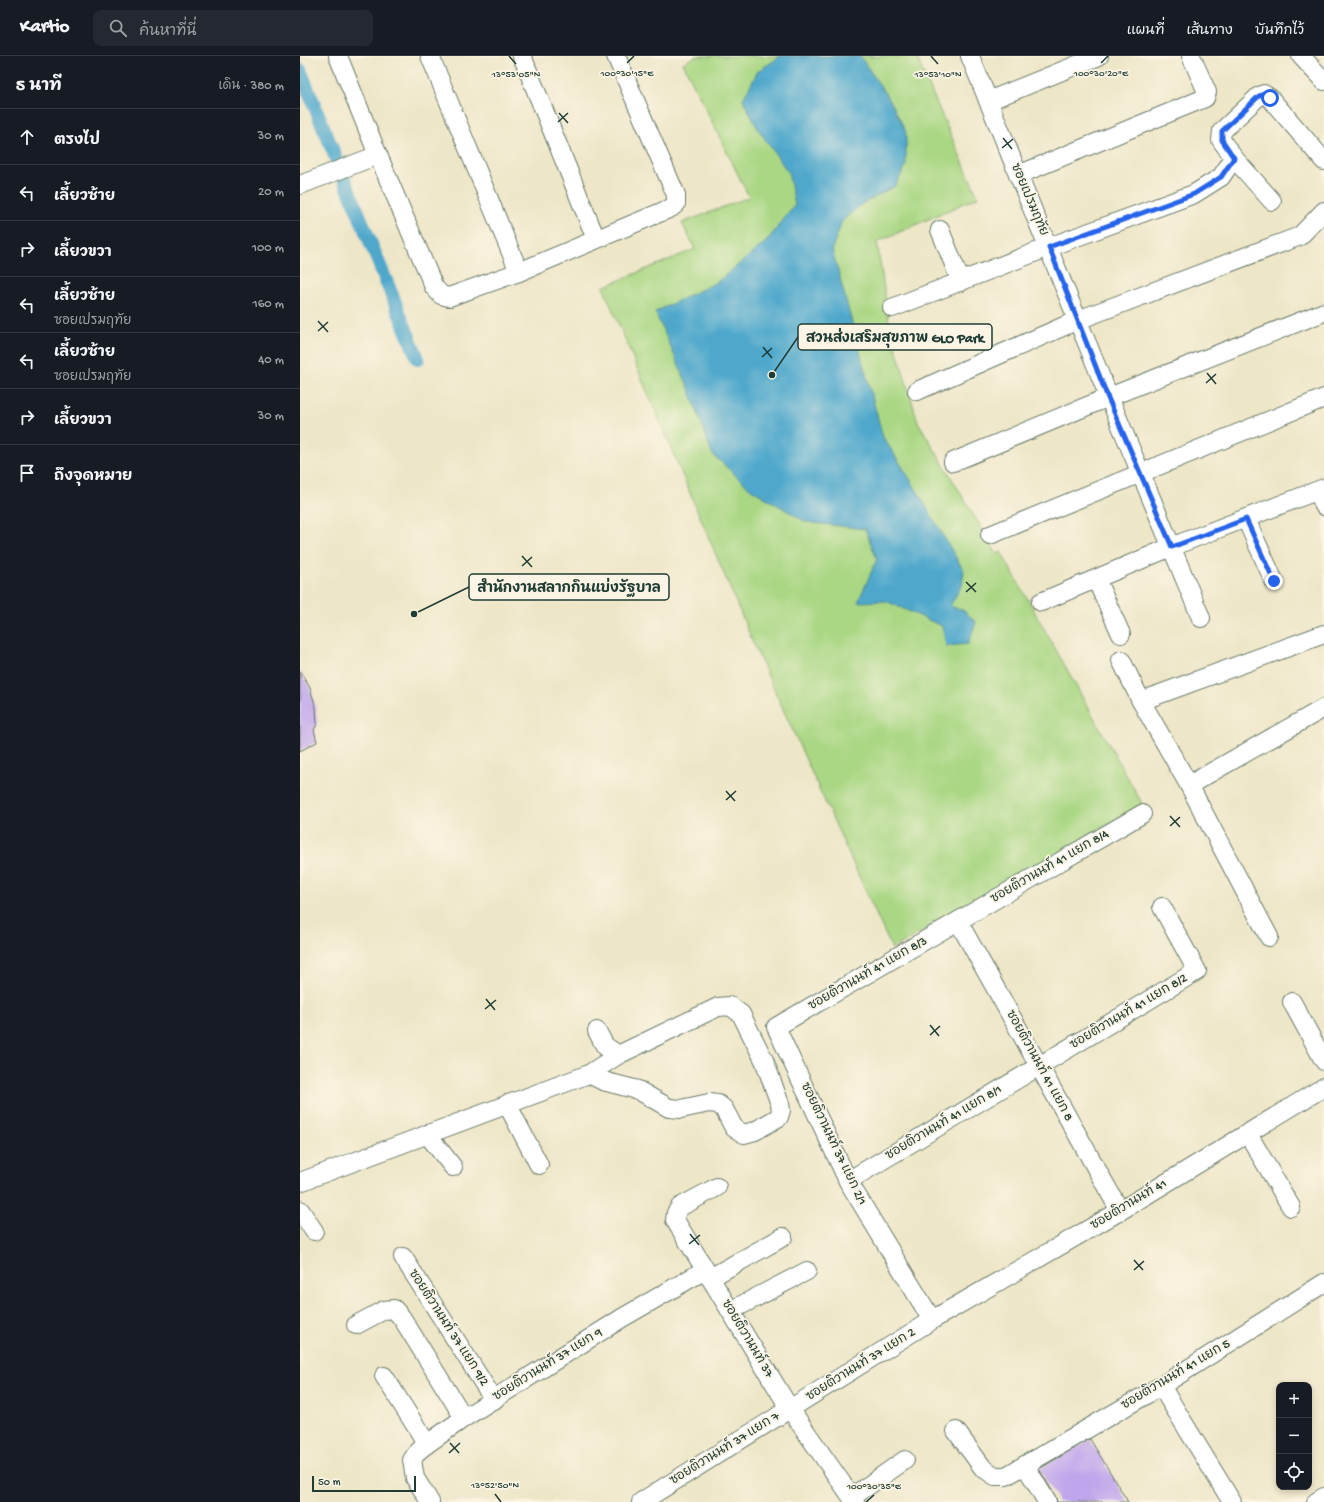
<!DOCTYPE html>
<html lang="th">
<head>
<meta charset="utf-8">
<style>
  body { margin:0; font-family:"Gochi Hand","Playpen Sans Thai",sans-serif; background:#242831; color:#f1f3f6 }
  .controls { position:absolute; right:12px; bottom:12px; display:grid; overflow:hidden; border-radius:8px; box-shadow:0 2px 6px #0003 }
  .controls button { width:36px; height:36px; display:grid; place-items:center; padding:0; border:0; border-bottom:1px solid #363941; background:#171b24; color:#f1f3f6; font:20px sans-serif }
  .scale { position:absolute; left:12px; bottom:10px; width:104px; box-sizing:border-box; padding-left:4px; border:2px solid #1f3d34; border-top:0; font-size:11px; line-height:14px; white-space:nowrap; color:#1f3d34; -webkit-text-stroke:3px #fcf5e5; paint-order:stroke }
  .stop { position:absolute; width:12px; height:12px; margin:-9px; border:3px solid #2563eb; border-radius:50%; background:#fff }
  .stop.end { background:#2563eb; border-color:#fff; box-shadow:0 1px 4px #0008 }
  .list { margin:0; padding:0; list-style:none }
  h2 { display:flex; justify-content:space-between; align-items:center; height:52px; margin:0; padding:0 16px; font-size:17px }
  h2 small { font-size:13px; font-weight:400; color:#9ea1a6 }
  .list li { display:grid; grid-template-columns:26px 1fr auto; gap:12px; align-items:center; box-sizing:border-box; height:56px; padding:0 16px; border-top:1px solid #363941 }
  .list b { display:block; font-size:15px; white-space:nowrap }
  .list p { margin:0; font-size:13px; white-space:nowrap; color:#9ea1a6 }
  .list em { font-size:13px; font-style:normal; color:#9ea1a6 }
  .icon { flex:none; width:22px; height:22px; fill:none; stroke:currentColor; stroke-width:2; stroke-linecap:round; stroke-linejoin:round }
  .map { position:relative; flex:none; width:1024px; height:1446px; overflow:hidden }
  header { display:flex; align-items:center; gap:24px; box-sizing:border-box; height:56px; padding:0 20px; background:#171b24; border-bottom:1px solid #363941 }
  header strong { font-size:19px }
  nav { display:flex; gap:22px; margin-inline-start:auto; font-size:14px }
  .search { width:280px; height:36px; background:#242831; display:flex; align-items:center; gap:10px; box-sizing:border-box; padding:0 14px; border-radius:8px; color:#9ea1a6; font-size:15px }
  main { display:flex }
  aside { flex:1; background:#171b24 }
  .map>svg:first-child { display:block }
  .green { fill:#aad784; stroke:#648a5c }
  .water { fill:#4fa8cc; stroke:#377280 }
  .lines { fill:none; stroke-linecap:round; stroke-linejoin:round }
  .canal { stroke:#4fa8cc; stroke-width:14 }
  .building { fill:#bfa6ec }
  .minor-casing { stroke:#677867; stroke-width:20 }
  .minor { stroke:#fff; stroke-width:18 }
  .route { stroke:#2563eb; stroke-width:5 }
  .ticks { fill:none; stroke:#1f3d34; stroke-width:1.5 }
  .labels { text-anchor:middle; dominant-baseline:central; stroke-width:3.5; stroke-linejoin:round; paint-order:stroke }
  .street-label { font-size:13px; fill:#1f3d34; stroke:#fcf5e5 }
  .ticks-label { font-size:10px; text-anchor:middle; fill:#1f3d34; stroke:#fcf5e5; stroke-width:3.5; stroke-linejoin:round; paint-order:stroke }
  .leader { fill:none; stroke:#1f3d34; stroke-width:1.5 }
  .callout-dot { fill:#1f3d34; stroke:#fcf5e5; stroke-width:1.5 }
  .callout { fill:#fcf5e5; stroke:#1f3d34; stroke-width:1.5 }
  .callout-label { font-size:14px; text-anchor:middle; font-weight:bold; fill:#1f3d34 }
</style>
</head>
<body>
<header>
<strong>Kartio</strong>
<div class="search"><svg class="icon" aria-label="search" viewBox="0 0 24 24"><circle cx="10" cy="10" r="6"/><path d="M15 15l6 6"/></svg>ค้นหาที่นี่</div>
<nav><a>แผนที่</a><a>เส้นทาง</a><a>บันทึกไว้</a></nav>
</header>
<main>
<aside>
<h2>5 นาที<small>เดิน · 380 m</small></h2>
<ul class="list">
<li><svg class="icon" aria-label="ahead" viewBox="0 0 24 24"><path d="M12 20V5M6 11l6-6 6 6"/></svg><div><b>ตรงไป</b></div><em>30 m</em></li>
<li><svg class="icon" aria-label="left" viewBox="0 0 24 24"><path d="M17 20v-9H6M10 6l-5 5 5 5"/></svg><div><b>เลี้ยวซ้าย</b></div><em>20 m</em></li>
<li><svg class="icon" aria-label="right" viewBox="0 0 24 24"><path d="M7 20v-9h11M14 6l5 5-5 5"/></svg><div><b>เลี้ยวขวา</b></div><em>100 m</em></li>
<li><svg class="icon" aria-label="left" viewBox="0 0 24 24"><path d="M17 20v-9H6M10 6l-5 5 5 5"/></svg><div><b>เลี้ยวซ้าย</b><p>ซอยเปรมฤทัย</p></div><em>160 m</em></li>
<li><svg class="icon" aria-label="left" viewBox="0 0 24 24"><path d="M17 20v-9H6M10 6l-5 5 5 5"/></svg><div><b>เลี้ยวซ้าย</b><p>ซอยเปรมฤทัย</p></div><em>40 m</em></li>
<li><svg class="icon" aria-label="right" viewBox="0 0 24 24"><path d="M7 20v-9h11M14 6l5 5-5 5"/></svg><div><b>เลี้ยวขวา</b></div><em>30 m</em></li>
<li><svg class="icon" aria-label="arrive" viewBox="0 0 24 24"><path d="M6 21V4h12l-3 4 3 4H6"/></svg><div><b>ถึงจุดหมาย</b></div></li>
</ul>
</aside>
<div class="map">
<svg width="1024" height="1446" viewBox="0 0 1024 1446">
  <rect width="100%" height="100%" fill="#fcf5e5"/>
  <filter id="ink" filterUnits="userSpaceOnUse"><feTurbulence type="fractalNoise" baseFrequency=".025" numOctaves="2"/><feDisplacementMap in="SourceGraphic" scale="8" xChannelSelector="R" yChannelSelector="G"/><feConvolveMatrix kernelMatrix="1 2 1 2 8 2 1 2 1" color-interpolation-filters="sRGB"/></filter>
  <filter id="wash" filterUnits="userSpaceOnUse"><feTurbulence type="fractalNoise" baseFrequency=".012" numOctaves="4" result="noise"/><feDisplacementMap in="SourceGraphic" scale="16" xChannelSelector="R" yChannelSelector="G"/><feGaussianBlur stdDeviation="0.9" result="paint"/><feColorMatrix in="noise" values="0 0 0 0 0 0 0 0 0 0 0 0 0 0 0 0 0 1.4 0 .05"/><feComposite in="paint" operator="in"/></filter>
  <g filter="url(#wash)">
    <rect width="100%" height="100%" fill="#ede6c7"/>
    <!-- green -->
    <polygon class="green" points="396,0 616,0 678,141 577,186 590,272 618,366 697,498 701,496 843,749 592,893 457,596 303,231 395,193 382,167 449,141 383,7"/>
    <!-- water -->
    <polygon class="water" points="481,0 560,0 591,46 606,76 606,110 595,130 562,148 542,165 532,193 583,381 612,426 664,515 662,529 650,550 663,554 676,566 668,588 646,590 642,570 586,545 558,546 577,503 565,473 506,466 451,433 412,398 389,332 355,256 417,226 466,186 495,149 488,116 458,73 443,43 458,15"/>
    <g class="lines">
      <!-- canal -->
      <polyline class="canal" points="0,14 118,303"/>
    </g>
    <g id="blocks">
      <!-- building -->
      <g class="building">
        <polygon points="0,615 10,632 16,652 17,668 14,674 17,686 0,695"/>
        <polygon points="790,1383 828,1446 757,1446 756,1441 739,1413"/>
      </g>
    </g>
  </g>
  <g filter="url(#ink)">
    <use href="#blocks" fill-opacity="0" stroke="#677867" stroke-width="1"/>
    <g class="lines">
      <!-- minor casing -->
      <g class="minor-casing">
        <g id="minor">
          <polyline points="38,0 78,99 134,231 141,239 149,241 219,216 371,152 376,148 376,139 316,0"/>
          <polyline points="130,0 219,216"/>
          <polyline points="222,0 296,183"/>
          <polyline points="670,0 809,341 901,562"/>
          <polyline points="1001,0 1024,25"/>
          <polyline points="688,45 799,0"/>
          <polyline points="718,119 905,42 907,36 891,0"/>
          <polyline points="0,129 78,99"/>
          <polyline points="972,145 934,102 921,84 922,75 959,40 964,38 970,42 1024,105"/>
          <polyline points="640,174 661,226"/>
          <polyline points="592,252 749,191 894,138 921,121 934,102"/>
          <polyline points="617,335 778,264 1000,180 1024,155"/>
          <polyline points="653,406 809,341 1024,256"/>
          <polyline points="1018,435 1024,450"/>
          <polyline points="946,463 974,525"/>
          <polyline points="690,479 1024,342"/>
          <polyline points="796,523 821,578"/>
          <polyline points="741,546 871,491 1024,432"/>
          <polyline points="821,604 841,645 889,729 969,881"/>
          <polyline points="841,645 1024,578"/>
          <polyline points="889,729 1024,652"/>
          <polyline points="658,865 820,1155"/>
          <polyline points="992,946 1024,1005"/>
          <polyline points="289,1018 303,1025 338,1034 369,1052 381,1053 409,1047 418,1048 424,1053 434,1072 444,1078 455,1075 479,1061 481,1054 480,1048 464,1004 441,958 430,950 418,951 318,999 305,990 297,975"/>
          <polyline points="207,1048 239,1109"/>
          <polyline points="127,1078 153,1111"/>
          <polyline points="948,1078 991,1151"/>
          <polyline points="548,1125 897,915 862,851"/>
          <polyline points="0,1126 289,1018 318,999"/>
          <polyline points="417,1131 380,1151 376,1157 375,1164 490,1353 555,1446"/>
          <polyline points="0,1154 14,1175"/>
          <polyline points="103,1201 194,1344"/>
          <polyline points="410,1222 483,1181"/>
          <polyline points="430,1255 507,1215"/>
          <polyline points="632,1264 548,1125 476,971 842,758"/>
          <polyline points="56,1269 84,1254 94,1253 102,1262 164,1362"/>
          <polyline points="84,1320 127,1388"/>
          <polyline points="861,1330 932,1446"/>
          <polyline points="656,1375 683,1412 695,1420 706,1420 861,1330 1024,1227"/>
          <polyline points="725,1409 747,1446"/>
          <polyline points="552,1441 605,1404"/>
          <polyline points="130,1446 115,1422 112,1404 118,1395 127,1388 164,1362 322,1262 405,1214"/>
          <polyline points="341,1446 632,1264 820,1155 1024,1031"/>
          <polyline points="1016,1446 1024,1441"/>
        </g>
      </g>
      <!-- minor -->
      <use href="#minor" class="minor"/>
    </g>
  </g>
  <g class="lines" filter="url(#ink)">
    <!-- route -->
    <polyline class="route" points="970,42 964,38 959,40 922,75 922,84 934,102 921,121 894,138 749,191 808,342 872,491 946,463 974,525"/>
  </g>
  <!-- ticks -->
  <path class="ticks" d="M209,0l7,8M631,0l7,8M327,7l7,-7M801,7l7,-7M259,57l9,10M258,66l10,-9M703,82l9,11M702,92l11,-9M18,265l10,11M18,275l10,-9M463,291l9,11M462,301l10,-9M907,317l9,11M906,327l10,-9M222,500l10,11M222,510l10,-9M666,526l10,10M666,536l10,-9M426,735l9,10M426,744l10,-9M870,760l10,11M870,770l10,-9M186,943l9,11M185,953l11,-9M630,969l9,11M630,979l10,-9M390,1178l9,11M389,1188l11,-9M834,1204l9,10M834,1214l10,-9M150,1387l9,10M149,1397l11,-10M195,1438l6,8M566,1446l8,-7"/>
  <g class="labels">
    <!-- street labels -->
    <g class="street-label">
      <text transform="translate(729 144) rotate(67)">ซอยเปรมฤทัย</text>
      <text transform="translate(750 811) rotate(-30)">ซอยติวานนท์ 41 แยก 8/4</text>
      <text transform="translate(568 918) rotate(-30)">ซอยติวานนท์ 41 แยก 8/3</text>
      <text transform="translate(829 956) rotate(-31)">ซอยติวานนท์ 41 แยก 8/2</text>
      <text transform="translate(739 1010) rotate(61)">ซอยติวานนท์ 41 แยก 8</text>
      <text transform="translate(644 1067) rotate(-31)">ซอยติวานนท์ 41 แยก 8/1</text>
      <text transform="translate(533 1088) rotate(64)">ซอยติวานนท์ 37 แยก 2/1</text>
      <text transform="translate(829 1149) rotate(-31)">ซอยติวานนท์ 41</text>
      <text transform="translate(148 1272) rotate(57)">ซอยติวานนท์ 37 แยก 9/2</text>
      <text transform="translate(447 1283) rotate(59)">ซอยติวานนท์ 37</text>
      <text transform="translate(248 1309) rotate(-32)">ซอยติวานนท์ 37 แยก 9</text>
      <text transform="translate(561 1309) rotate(-32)">ซอยติวานนท์ 37 แยก 2</text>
      <text transform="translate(876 1319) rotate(-31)">ซอยติวานนท์ 41 แยก 5</text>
      <text transform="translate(425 1393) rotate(-32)">ซอยติวานนท์ 37 แยก 7</text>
    </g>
  </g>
  <g class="ticks-label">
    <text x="327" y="20">100°30'15"E</text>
    <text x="801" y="20">100°30'20"E</text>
    <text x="216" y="21">13°53'05"N</text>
    <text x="638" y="21">13°53'10"N</text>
    <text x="195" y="1432">13°52'50"N</text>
    <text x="574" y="1433">100°30'35"E</text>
  </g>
  <!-- callouts -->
  <path class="leader" d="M472 319L498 281M114 558L169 531"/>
  <g class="callout-dot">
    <circle cx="472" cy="319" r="4"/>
    <circle cx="114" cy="558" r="4"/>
  </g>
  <g class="callout">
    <rect x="498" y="268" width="194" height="26" rx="4"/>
    <rect x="169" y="518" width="200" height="26" rx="4"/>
  </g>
  <g class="callout-label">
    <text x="595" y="286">สวนส่งเสริมสุขภาพ GLO Park</text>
    <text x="269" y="536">สำนักงานสลากกินแบ่งรัฐบาล</text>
  </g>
</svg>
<div class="controls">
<button>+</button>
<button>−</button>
<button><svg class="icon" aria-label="locate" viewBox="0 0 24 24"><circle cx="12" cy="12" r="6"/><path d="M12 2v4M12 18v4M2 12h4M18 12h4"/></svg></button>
</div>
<div class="scale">50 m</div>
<div class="stop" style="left:970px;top:42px"></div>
<div class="stop end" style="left:974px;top:525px"></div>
</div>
</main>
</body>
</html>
